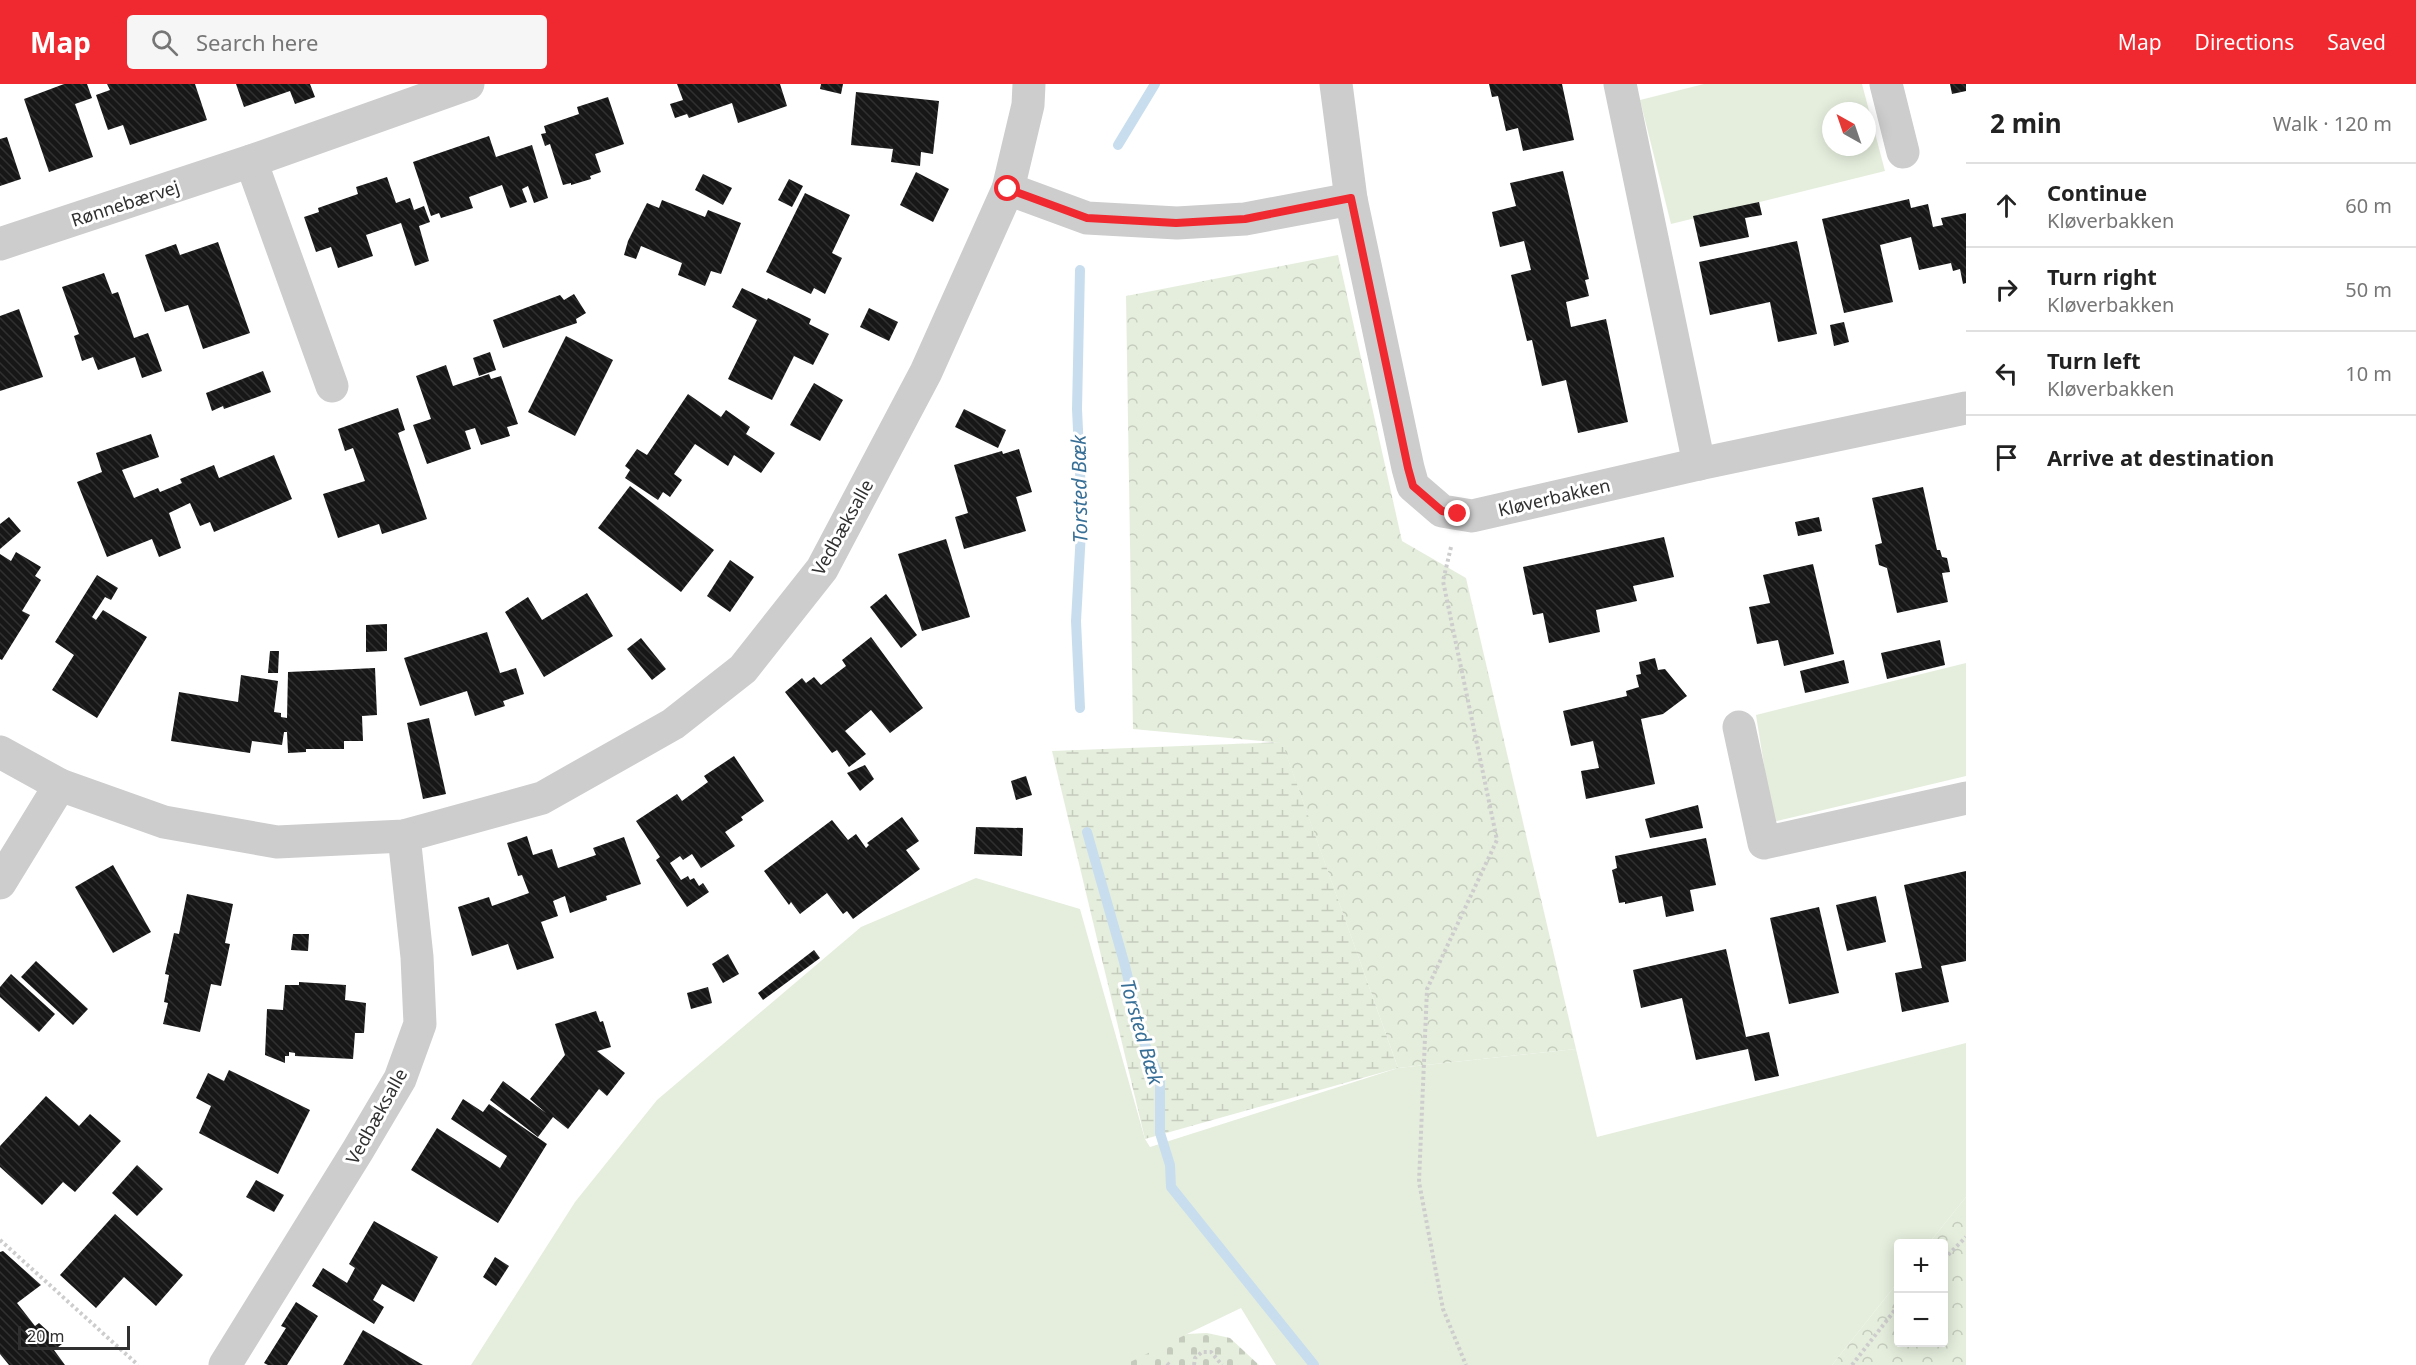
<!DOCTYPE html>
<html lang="en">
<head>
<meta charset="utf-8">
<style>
  body { margin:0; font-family:"Noto Sans",sans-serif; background:#f6f6f6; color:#222 }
  .controls { position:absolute; right:18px; bottom:18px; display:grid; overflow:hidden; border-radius:6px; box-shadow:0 3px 15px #0003 }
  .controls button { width:54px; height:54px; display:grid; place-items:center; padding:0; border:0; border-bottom:2px solid #e0e0e0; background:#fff; color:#222; font:30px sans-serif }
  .compass { position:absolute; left:1822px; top:18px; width:54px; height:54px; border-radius:50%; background:#fff; box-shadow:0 3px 15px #0003; rotate:320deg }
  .scale { position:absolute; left:18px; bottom:15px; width:112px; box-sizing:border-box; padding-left:6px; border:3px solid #303030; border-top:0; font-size:16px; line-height:21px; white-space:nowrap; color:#303030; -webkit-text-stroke:4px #fff; paint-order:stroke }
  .stop { position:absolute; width:18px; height:18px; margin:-14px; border:4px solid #f02930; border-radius:50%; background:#fff }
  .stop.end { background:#f02930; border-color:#fff; box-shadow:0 2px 6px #0008 }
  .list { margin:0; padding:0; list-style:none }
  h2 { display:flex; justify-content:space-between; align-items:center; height:78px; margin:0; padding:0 24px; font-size:26px }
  h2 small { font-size:20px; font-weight:400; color:#767676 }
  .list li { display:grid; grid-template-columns:39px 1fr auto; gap:18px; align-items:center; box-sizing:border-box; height:84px; padding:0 24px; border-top:2px solid #e0e0e0 }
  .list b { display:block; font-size:22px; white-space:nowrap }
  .list p { margin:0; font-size:20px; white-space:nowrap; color:#767676 }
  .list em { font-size:20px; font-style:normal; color:#767676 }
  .icon { flex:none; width:33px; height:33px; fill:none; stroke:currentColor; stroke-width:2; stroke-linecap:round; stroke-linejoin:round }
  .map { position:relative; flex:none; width:1966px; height:1281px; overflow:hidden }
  header { display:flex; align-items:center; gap:36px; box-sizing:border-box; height:84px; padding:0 30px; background:#f02930; color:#fff }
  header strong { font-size:28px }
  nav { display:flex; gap:33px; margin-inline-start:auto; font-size:21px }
  .search { width:420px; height:54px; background:#f6f6f6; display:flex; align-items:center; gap:15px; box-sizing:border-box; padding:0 21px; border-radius:6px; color:#767676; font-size:22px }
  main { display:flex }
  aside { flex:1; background:#fff }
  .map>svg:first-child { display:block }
  .grass { fill:#e5eedd; fill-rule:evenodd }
  .forest { fill:url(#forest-crowns) }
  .wetland { fill:url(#wetland-marsh) }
  .cemetery { fill:url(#cemetery-stones) }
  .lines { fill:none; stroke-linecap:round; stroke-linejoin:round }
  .stream { stroke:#c8deee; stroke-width:10 }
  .building { fill:url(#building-back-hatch) }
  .path { stroke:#cdcdcd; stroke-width:4; stroke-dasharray:3 3; stroke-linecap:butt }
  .minor { stroke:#cdcdcd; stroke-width:33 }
  .route { stroke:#f02930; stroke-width:8 }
  .labels { text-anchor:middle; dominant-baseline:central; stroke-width:6; stroke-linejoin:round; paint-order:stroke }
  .street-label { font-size:18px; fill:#303030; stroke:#fff }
  .water-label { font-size:20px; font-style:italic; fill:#386f97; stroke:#fff }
</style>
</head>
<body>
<header>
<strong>Map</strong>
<div class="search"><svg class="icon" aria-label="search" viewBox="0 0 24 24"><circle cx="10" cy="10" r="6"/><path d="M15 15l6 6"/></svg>Search here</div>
<nav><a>Map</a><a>Directions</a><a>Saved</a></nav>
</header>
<main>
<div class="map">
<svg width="1966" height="1281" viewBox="0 0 1966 1281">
  <defs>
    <pattern id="forest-crowns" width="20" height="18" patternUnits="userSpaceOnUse" patternTransform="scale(1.5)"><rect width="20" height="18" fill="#e5eedd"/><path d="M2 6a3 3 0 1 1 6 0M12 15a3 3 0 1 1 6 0" fill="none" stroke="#c5ccbe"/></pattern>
    <pattern id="wetland-marsh" width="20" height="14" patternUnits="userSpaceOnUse" patternTransform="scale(1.5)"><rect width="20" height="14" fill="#e5eedd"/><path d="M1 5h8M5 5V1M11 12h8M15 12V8" fill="none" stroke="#c5ccbe"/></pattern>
    <pattern id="cemetery-stones" width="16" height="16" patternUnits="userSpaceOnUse" patternTransform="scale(1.5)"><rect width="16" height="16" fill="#e5eedd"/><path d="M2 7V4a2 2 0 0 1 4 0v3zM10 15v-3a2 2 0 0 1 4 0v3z" fill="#c5ccbe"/></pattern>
    <pattern id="building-back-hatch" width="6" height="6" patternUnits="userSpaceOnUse" patternTransform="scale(1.5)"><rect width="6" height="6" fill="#171717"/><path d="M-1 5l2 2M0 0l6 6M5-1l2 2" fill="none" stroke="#303030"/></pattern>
  </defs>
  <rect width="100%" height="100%" fill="#fff"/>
  <!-- grass -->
  <g class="grass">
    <path d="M1704,0h158l23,87 -214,53 -31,-124zM1831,27h36v36h-36z"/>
    <polygon points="1966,579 1966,692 1773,738 1756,631"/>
    <polygon points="976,794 1080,825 1145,1055 1150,1063 1398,984 1576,965 1597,1053 1966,959 1966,1113 1929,1159 1898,1160 1898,1198 1832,1281 1276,1281 1241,1224 1187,1250 1134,1281 471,1281 575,1118 657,1016 861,843"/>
  </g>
  <!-- forest -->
  <g class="forest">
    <polygon points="1338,171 1402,457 1466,494 1576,965 1398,984 1282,659 1133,645 1126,212"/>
    <polygon points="1966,1113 1966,1281 1832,1281 1898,1198 1898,1258 1944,1258 1944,1160 1929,1159"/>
  </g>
  <!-- wetland -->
  <polygon class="wetland" points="1282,658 1398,984 1145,1055 1052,667"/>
  <!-- cemetery -->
  <polygon class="cemetery" points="1207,1249 1230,1254 1259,1281 1124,1281 1187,1250"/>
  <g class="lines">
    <!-- stream -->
    <g class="stream">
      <polyline points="1118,61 1155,0"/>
      <polyline points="1080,186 1077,325 1082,430 1076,537 1080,624"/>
      <polyline points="1087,748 1124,878 1143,956 1160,995 1160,1049 1170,1081 1171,1103 1314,1281"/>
    </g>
  </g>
  <!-- building -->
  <g class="building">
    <polygon points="64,0 87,0 92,14 75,20 93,73 49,88 24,15"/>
    <polygon points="107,0 195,0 207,36 130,61 123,41 108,46 96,11 110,6"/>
    <polygon points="236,0 310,0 315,13 295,20 290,7 244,23"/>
    <polygon points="677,0 780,0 787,22 738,39 732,19 689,34 687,30 675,34 670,20 683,16"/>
    <polygon points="821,0 843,0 841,10 820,5"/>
    <polygon points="1489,0 1562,0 1574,56 1523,67 1518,44 1506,47 1498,12 1492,13"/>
    <polygon points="1950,0 1966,0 1966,7 1952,10"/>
    <polygon points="856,8 939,17 933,70 921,68 920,82 891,78 893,65 851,61"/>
    <polygon points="608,13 624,60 595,70 601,88 590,92 591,95 571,101 571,99 563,101 550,60 545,62 541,50 546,49 544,42 579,30 577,23"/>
    <polygon points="489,52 496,73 532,61 548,114 534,119 528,102 522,105 527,118 510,124 502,101 469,113 473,124 441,134 439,129 431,132 413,78"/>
    <polygon points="7,53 21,95 0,102 0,55"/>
    <polygon points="1563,87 1589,195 1585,196 1589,212 1566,218 1571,243 1606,235 1628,338 1578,349 1566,296 1542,302 1532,256 1527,257 1511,191 1531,186 1524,157 1500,163 1492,128 1516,122 1510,99"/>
    <polygon points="916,88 949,105 933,138 900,121"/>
    <polygon points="703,90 732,104 723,121 695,106"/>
    <polygon points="387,93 396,119 410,114 414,126 424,122 430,138 419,142 429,177 415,182 401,139 366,151 373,172 338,184 331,163 316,168 304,133 319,128 318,124 358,110 356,103"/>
    <polygon points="789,95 803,102 792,123 778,116"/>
    <polygon points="805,109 850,131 832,169 842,174 825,210 814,204 811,210 766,188"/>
    <polygon points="1909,115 1911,124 1928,120 1933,143 1943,141 1941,134 1966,129 1966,199 1963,200 1960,185 1953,187 1951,179 1919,186 1911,153 1880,161 1893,218 1844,229 1822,135"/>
    <polygon points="662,116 705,133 708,126 741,139 721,190 711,187 705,202 678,191 682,179 641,162 636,175 624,171 628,157 647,119 659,124"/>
    <polygon points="1759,118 1762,131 1745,134 1749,153 1700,163 1693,132"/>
    <polygon points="1797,157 1817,250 1778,258 1770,218 1710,231 1699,178"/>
    <polygon points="218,158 250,249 203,265 188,221 165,228 145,171 176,160 180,171"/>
    <polygon points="104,189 112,210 118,208 134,254 148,249 162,287 142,294 135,273 98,286 93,273 82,277 74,252 79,250 62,203"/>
    <polygon points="742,204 767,216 768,214 811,235 809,240 829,250 813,281 794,272 772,316 728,295 757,236 732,223"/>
    <polygon points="574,210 586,229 576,235 577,239 503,264 493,236 560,211 564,216"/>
    <polygon points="869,224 898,238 889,257 860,243"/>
    <polygon points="19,225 43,293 0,307 0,232"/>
    <polygon points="1844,238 1849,258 1834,262 1830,241"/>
    <polygon points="566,252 613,276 575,352 528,328"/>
    <polygon points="490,268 496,286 479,292 473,274"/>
    <polygon points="446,281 453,302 489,290 491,295 501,292 518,340 507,343 510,352 481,361 475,344 465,347 471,365 427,380 413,341 431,335 416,292"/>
    <polygon points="263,287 271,308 224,325 223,322 212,327 206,309"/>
    <polygon points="814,299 843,316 820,357 790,341"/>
    <polygon points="688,310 721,333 726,326 750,343 746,350 775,369 761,389 734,371 728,382 695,360 674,390 682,396 670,413 663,408 658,416 625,394 630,386 625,382 637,365 647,371"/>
    <polygon points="398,324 405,346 398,349 427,435 382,450 379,440 338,454 323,410 365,397 353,364 345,367 338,345"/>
    <polygon points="964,325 1006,346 998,364 955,343"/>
    <polygon points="151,350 159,373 122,386 134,414 158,404 160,408 182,399 180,395 214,381 219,394 274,371 292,415 214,448 210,438 200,442 190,419 169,429 181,464 159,473 152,455 107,473 77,398 102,388 96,369"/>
    <polygon points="1019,365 1032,408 1016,413 1026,447 964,465 955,433 968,429 954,381 1002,367 1003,370"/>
    <polygon points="630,402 714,466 681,508 598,444"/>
    <polygon points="1923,403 1937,466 1940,466 1942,473 1947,474 1950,488 1942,489 1948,518 1897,529 1887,484 1879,481 1875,461 1882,459 1872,414"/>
    <polygon points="9,433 21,447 0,465 0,440"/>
    <polygon points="1819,433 1822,447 1798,452 1795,438"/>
    <polygon points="1664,453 1674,493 1633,502 1637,517 1596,526 1600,548 1549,559 1543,529 1533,531 1523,483"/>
    <polygon points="946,455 970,533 922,547 898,470"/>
    <polygon points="16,468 41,483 35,492 41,496 22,527 30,531 2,576 0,575 0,470 11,477"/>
    <polygon points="730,476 754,493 730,528 707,512"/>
    <polygon points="1813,480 1834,570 1784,582 1778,556 1757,560 1749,523 1770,519 1763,491"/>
    <polygon points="97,491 118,504 111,516 105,513 92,533 96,536 103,526 147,553 97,634 52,606 74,571 55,558"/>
    <polygon points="587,509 613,552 544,593 505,528 528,513 542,536"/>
    <polygon points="886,510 917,551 901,564 870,523"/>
    <polygon points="387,540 387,567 366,568 366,541"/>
    <polygon points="487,548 500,589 516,584 524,610 503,617 505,622 475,632 467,607 420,622 404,574"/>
    <polygon points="871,553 923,624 890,649 871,626 845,647 866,670 849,683 837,666 832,669 785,608 802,594 806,599 814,593 821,601 846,582 842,576"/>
    <polygon points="641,554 666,585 652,596 627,565"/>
    <polygon points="1940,556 1945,581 1887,595 1881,569"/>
    <polygon points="270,567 279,567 278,589 268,589"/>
    <polygon points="1655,574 1658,586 1665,585 1687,612 1663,630 1641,635 1655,700 1586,715 1581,687 1599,684 1593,657 1571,662 1563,627 1627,612 1626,607 1639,603 1636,591 1641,590 1639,578"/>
    <polygon points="1844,576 1849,599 1805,609 1800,587"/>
    <polygon points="375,584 377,631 362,632 363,657 344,657 344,665 306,665 306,668 288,669 287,648 284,648 282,661 252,657 250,669 171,657 179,608 238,618 241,591 278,597 274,628 281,629 281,633 287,634 288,588"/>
    <polygon points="429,634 446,710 423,715 407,639"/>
    <polygon points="734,672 764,717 741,733 743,736 725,748 735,762 701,784 692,770 683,776 680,772 670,779 681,796 688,792 690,796 694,794 699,802 703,799 709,808 687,823 656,776 660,773 636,737 677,710 682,717 708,698 704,692"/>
    <polygon points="865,681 874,695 860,707 847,689"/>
    <polygon points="1026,692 1032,711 1016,716 1011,697"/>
    <polygon points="1698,721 1703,744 1650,754 1645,735"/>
    <polygon points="902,733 919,757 906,766 920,785 853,835 847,827 843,830 827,809 800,830 791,818 789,821 764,787 832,736 848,756 856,750 866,764 869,761 867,759"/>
    <polygon points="976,743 1023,744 1022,772 974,770"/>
    <polygon points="527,752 533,771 552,765 558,784 596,771 593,764 624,753 641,800 606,812 607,816 570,829 565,812 553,817 558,832 541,838 554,874 517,886 508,860 472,872 458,823 489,813 492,822 529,809 522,791 518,792 507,759"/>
    <polygon points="1706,754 1716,801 1690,806 1694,827 1666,833 1662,812 1625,820 1625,818 1619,819 1612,786 1617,784 1615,772"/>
    <polygon points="113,781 151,848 113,869 75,803"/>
    <polygon points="1966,787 1966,877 1941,882 1949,918 1902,928 1895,889 1922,884 1904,801"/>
    <polygon points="187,810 233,820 225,859 230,860 221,902 211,900 200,948 163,940 168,919 164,918 169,891 165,890 174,849 179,850"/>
    <polygon points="1876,812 1886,858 1847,867 1836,821"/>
    <polygon points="1819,823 1839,909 1789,920 1770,834"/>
    <polygon points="293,850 309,850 308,867 291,866"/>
    <polygon points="1726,865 1746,953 1769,948 1779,992 1755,997 1748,965 1696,976 1682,914 1641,924 1633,886"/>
    <polygon points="814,866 820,874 763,916 758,909"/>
    <polygon points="728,870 739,890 723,899 712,880"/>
    <polygon points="36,877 88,925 73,941 21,893"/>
    <polygon points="11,890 55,930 39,948 0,913 0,903"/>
    <polygon points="299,898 346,901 345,916 366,919 364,949 355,949 353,975 295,972 295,969 289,968 289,972 285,972 285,979 265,971 267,925 283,926 285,901 299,901"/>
    <polygon points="708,903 712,919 691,925 687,909"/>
    <polygon points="596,927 600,938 603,937 611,963 597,967 625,989 607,1012 599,1005 568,1045 553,1033 538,1053 490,1016 503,997 546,1029 530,1015 565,971 555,940"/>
    <polygon points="229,986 310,1026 278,1090 199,1049 211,1022 196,1014 208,989 224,997"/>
    <polygon points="46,1012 79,1042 90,1030 121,1057 75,1108 63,1098 42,1121 0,1083 0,1062"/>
    <polygon points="463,1015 483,1028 489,1020 547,1060 498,1139 411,1086 437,1044 500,1084 507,1072 451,1035"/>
    <polygon points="137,1081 163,1105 137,1132 112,1109"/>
    <polygon points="256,1096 284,1111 274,1128 246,1113"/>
    <polygon points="115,1130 183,1191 156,1222 124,1193 96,1224 60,1191"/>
    <polygon points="374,1137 438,1173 414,1218 382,1200 373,1216 384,1223 374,1240 312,1202 323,1184 347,1199 355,1184 349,1180"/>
    <polygon points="3,1167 41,1201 17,1219 35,1242 39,1239 62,1260 54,1266 65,1281 9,1281 0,1270 0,1168"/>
    <polygon points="495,1173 509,1182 496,1202 483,1193"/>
    <polygon points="296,1218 318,1232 287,1281 268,1281 264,1279 286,1244 281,1242"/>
    <polygon points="363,1246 423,1281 343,1281"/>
  </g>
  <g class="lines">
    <!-- path -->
    <g class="path">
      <polyline points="1451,463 1443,497 1497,756 1427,905 1419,1098 1443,1225 1466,1281"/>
      <polyline points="0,1156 138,1281"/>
      <polyline points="1944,1175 1966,1153"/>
      <polyline points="1167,1279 1169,1281"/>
      <polyline points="1194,1281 1195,1274 1202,1268 1211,1268 1222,1281"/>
      <polyline points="1852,1281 1898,1222"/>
    </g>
    <!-- minor -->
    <g class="minor">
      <polyline points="1336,0 1351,115 1408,384 1413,402 1442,427 1472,432 1699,380 1966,324"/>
      <polyline points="1620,0 1699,380"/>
      <polyline points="1886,0 1903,68"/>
      <polyline points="251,77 332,302"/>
      <polyline points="1008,105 1087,134 1177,139 1245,135 1351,115"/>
      <polyline points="0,160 251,77 468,0"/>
      <polyline points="1739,643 1764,759 1966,714"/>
      <polyline points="0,668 60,701 164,738 277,758 404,752 542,714 673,640 743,585 822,485 926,288 1008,105 1028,21 1029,0"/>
      <polyline points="0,799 60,701"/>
      <polyline points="225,1281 358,1066 400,995 420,940 417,873 404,752"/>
    </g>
  </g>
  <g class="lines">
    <!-- route -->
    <polyline class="route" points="1008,105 1087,134 1176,139 1245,135 1351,114 1408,384 1413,402 1442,427 1458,430"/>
  </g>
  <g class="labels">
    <!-- street labels -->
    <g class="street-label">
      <text transform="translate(125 119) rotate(-18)">Rønnebærvej</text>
      <text transform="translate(1554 413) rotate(-13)">Kløverbakken</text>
      <text transform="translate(842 443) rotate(-61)">Vedbæksalle</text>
      <text transform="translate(376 1032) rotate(-61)">Vedbæksalle</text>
    </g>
    <!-- water labels -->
    <g class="water-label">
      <text transform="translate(1079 405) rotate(-91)">Torsted Bæk</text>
      <text transform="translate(1142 948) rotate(74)">Torsted Bæk</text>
    </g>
  </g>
</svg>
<div class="controls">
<button>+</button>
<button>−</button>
</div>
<svg class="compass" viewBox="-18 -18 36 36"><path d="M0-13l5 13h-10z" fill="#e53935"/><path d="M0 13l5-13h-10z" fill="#767676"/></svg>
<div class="scale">20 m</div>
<div class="stop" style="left:1008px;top:105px"></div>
<div class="stop end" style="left:1458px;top:430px"></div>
</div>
<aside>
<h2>2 min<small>Walk · 120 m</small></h2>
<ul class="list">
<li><svg class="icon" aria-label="ahead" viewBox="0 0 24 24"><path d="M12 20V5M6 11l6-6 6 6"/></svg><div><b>Continue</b><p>Kløverbakken</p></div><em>60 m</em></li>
<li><svg class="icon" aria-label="right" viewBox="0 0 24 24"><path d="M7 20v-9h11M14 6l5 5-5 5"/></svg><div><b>Turn right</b><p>Kløverbakken</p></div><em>50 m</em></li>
<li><svg class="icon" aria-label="left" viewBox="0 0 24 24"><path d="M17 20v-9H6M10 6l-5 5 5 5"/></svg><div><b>Turn left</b><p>Kløverbakken</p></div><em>10 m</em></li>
<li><svg class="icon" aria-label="arrive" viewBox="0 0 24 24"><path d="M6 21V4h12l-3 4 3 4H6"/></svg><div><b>Arrive at destination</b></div></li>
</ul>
</aside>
</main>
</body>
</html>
